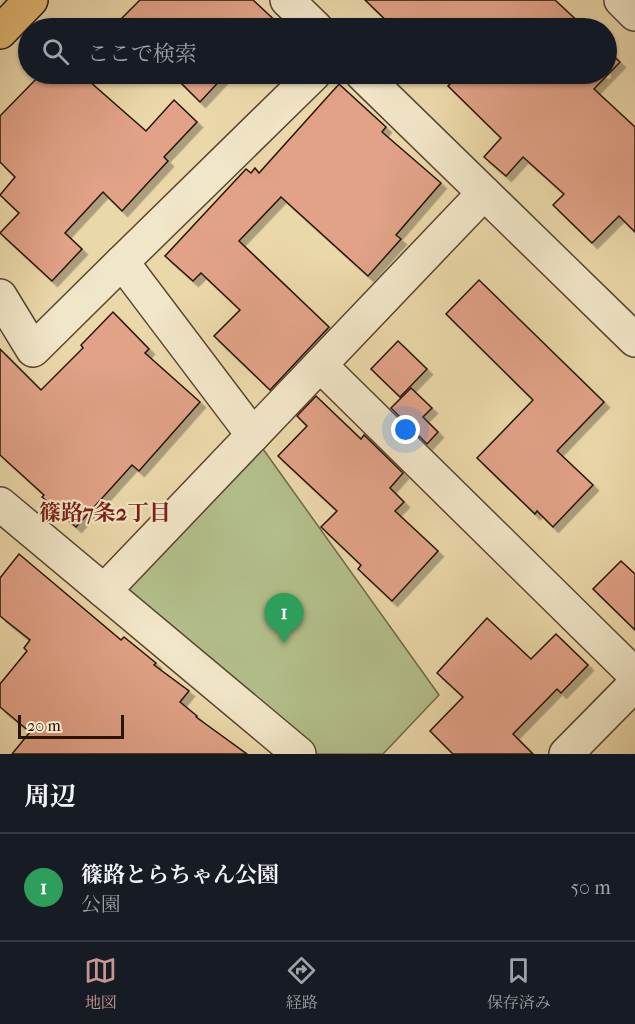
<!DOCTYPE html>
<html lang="ja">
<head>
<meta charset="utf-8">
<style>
  body { margin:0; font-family:"IM FELL French Canon","Noto Serif JP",serif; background:#242831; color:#f1f3f6 }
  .scale { position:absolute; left:18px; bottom:15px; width:106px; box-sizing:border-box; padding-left:6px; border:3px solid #271508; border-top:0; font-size:16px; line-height:21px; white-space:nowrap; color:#271508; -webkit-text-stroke:4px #f2e6c8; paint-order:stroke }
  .you { position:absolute; left:406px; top:430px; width:21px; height:21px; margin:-15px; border:4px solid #fff; border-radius:50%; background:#1a73e8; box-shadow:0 0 0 9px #1a73e833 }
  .badge { display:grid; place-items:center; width:39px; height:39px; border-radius:50%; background:#c59692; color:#fff; font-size:20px; font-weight:700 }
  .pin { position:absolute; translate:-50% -50px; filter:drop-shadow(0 2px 3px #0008) }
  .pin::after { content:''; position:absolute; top:32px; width:21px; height:18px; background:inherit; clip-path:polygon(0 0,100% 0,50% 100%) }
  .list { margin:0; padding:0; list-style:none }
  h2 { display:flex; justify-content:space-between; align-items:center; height:78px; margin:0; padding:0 24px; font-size:26px }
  h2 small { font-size:20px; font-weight:400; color:#9ea1a6 }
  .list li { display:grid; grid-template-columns:39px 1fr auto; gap:18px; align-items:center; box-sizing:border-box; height:108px; padding:0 24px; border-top:2px solid #363941 }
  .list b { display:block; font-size:22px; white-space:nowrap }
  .list p { margin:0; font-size:20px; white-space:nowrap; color:#9ea1a6 }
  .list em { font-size:20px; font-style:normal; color:#9ea1a6 }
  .icon { flex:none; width:33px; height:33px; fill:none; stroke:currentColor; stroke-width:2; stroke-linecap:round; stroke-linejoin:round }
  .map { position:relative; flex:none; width:635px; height:754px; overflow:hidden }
  .search { position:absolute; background:#171b24; box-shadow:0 2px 4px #0004; left:18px; right:18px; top:18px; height:66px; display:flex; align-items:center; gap:15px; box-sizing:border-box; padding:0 21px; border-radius:33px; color:#9ea1a6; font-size:22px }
  .sheet { height:186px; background:#171b24 }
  nav { display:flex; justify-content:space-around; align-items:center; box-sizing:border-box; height:84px; border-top:2px solid #363941; background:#171b24; font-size:16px; color:#9ea1a6 }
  nav a { display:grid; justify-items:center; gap:3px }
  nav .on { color:#c59692 }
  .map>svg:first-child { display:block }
  .green { fill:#b3bf8b; stroke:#6d6a4a; stroke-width:1.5 }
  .building { fill:#e1a287; stroke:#271508; stroke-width:1.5; filter:url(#shadow) }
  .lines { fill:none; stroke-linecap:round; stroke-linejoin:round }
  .street-casing { stroke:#584630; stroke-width:36 }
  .primary-casing { stroke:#271508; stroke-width:36 }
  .street { stroke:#f2e6c8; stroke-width:33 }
  .primary { stroke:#e6bc75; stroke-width:33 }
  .labels { text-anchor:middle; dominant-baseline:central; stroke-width:4.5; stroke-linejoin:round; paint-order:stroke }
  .neighbourhood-label { font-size:22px; font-weight:bold; fill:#7a1f14; stroke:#f2e6c8 }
</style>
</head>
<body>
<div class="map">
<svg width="635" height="754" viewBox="0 0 635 754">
  <defs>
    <filter id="shadow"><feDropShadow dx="5.5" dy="5.5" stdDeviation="0" flood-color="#0004"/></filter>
  </defs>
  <rect width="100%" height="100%" fill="#ebd8aa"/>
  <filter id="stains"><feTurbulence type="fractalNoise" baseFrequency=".00333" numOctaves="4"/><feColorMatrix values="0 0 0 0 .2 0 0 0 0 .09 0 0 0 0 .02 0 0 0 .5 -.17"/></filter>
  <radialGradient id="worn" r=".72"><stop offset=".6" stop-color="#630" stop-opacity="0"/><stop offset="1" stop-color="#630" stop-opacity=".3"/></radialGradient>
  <!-- green -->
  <polygon class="green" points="253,435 439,695 383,754 299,754 104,591"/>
  <!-- building -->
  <g class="building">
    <polygon points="140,0 253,0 283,28 128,28 120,20"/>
    <polygon points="365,0 555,0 585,28 394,28"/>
    <polygon points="606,49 620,62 594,89 635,127 635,232 619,216 592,243 553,205 564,194 523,157 506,176 484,157 501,138 448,86 460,74 606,74"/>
    <polygon points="41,74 81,74 146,131 174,100 197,122 164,157 168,161 122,211 103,192 65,233 82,249 52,281 0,233 19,213 0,195 15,177 0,162 0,116"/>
    <polygon points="172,74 226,74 200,102"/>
    <polygon points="339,84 386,127 382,132 441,183 396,235 401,239 368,276 281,197 239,241 329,327 270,390 214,336 240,310 201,273 193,281 165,256 246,169 251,173 255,168 259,173"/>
    <polygon points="479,280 604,402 557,451 593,485 553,527 537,511 535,514 477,458 533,400 446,314"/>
    <polygon points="113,312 149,349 145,353 200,402 139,471 132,465 76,527 42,497 44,495 0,455 0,349 41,390 83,348 81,345"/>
    <polygon points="398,341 427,369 400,397 371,369"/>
    <polygon points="411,388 432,408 423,417 438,432 427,444 391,408"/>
    <polygon points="316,396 361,439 364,435 403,473 390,488 404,502 395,511 438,551 392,601 358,569 361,565 321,527 337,511 278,456 307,426 297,416"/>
    <polygon points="19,554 121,640 124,637 156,663 154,665 189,691 180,702 197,716 196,717 247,754 12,754 30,732 0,707 0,684 27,651 24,648 30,640 0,616 0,578"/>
    <polygon points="621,561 635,574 635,630 593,589"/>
    <polygon points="487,618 531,659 556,634 588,665 561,693 557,689 513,734 533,754 453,754 430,731 463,697 437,673"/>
  </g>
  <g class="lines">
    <!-- street casing -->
    <g class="street-casing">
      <g id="street">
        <polyline points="287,0 316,28"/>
        <polyline points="621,0 635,14"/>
        <polyline points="362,74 635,340"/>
        <polyline points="122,262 314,74"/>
        <polyline points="0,296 33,350 122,262 253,435 104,591"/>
        <polyline points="320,365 635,675"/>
        <polyline points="253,435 484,193"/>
        <polyline points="0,504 299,754"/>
        <polyline points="566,754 635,684"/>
      </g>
    </g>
    <!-- primary casing -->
    <g class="primary-casing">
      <polyline id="primary" points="0,32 31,0"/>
    </g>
    <!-- street -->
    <use href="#street" class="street"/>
    <!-- primary -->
    <use href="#primary" class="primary"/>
  </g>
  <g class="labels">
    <!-- neighbourhood labels -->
    <g class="neighbourhood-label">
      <text x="105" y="513">篠路7条2丁目</text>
    </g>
  </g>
  <rect width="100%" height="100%" filter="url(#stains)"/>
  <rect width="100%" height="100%" fill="url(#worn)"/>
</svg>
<div class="scale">20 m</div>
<div class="you"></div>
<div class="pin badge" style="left:284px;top:643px;background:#2e9e5b">1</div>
<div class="search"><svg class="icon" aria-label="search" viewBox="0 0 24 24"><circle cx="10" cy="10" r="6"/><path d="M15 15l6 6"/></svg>ここで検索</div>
</div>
<section class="sheet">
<h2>周辺<small></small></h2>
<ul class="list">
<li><span class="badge" style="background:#2e9e5b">1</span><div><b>篠路とらちゃん公園</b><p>公園</p></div><em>50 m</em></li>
</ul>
</section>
<nav>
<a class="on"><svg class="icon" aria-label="map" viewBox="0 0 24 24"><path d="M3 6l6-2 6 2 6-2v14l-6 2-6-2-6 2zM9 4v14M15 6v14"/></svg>地図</a>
<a><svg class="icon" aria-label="directions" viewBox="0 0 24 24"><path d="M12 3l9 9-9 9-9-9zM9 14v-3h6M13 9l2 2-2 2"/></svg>経路</a>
<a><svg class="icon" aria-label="saved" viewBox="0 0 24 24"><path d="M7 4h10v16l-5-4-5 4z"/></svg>保存済み</a>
</nav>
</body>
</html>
